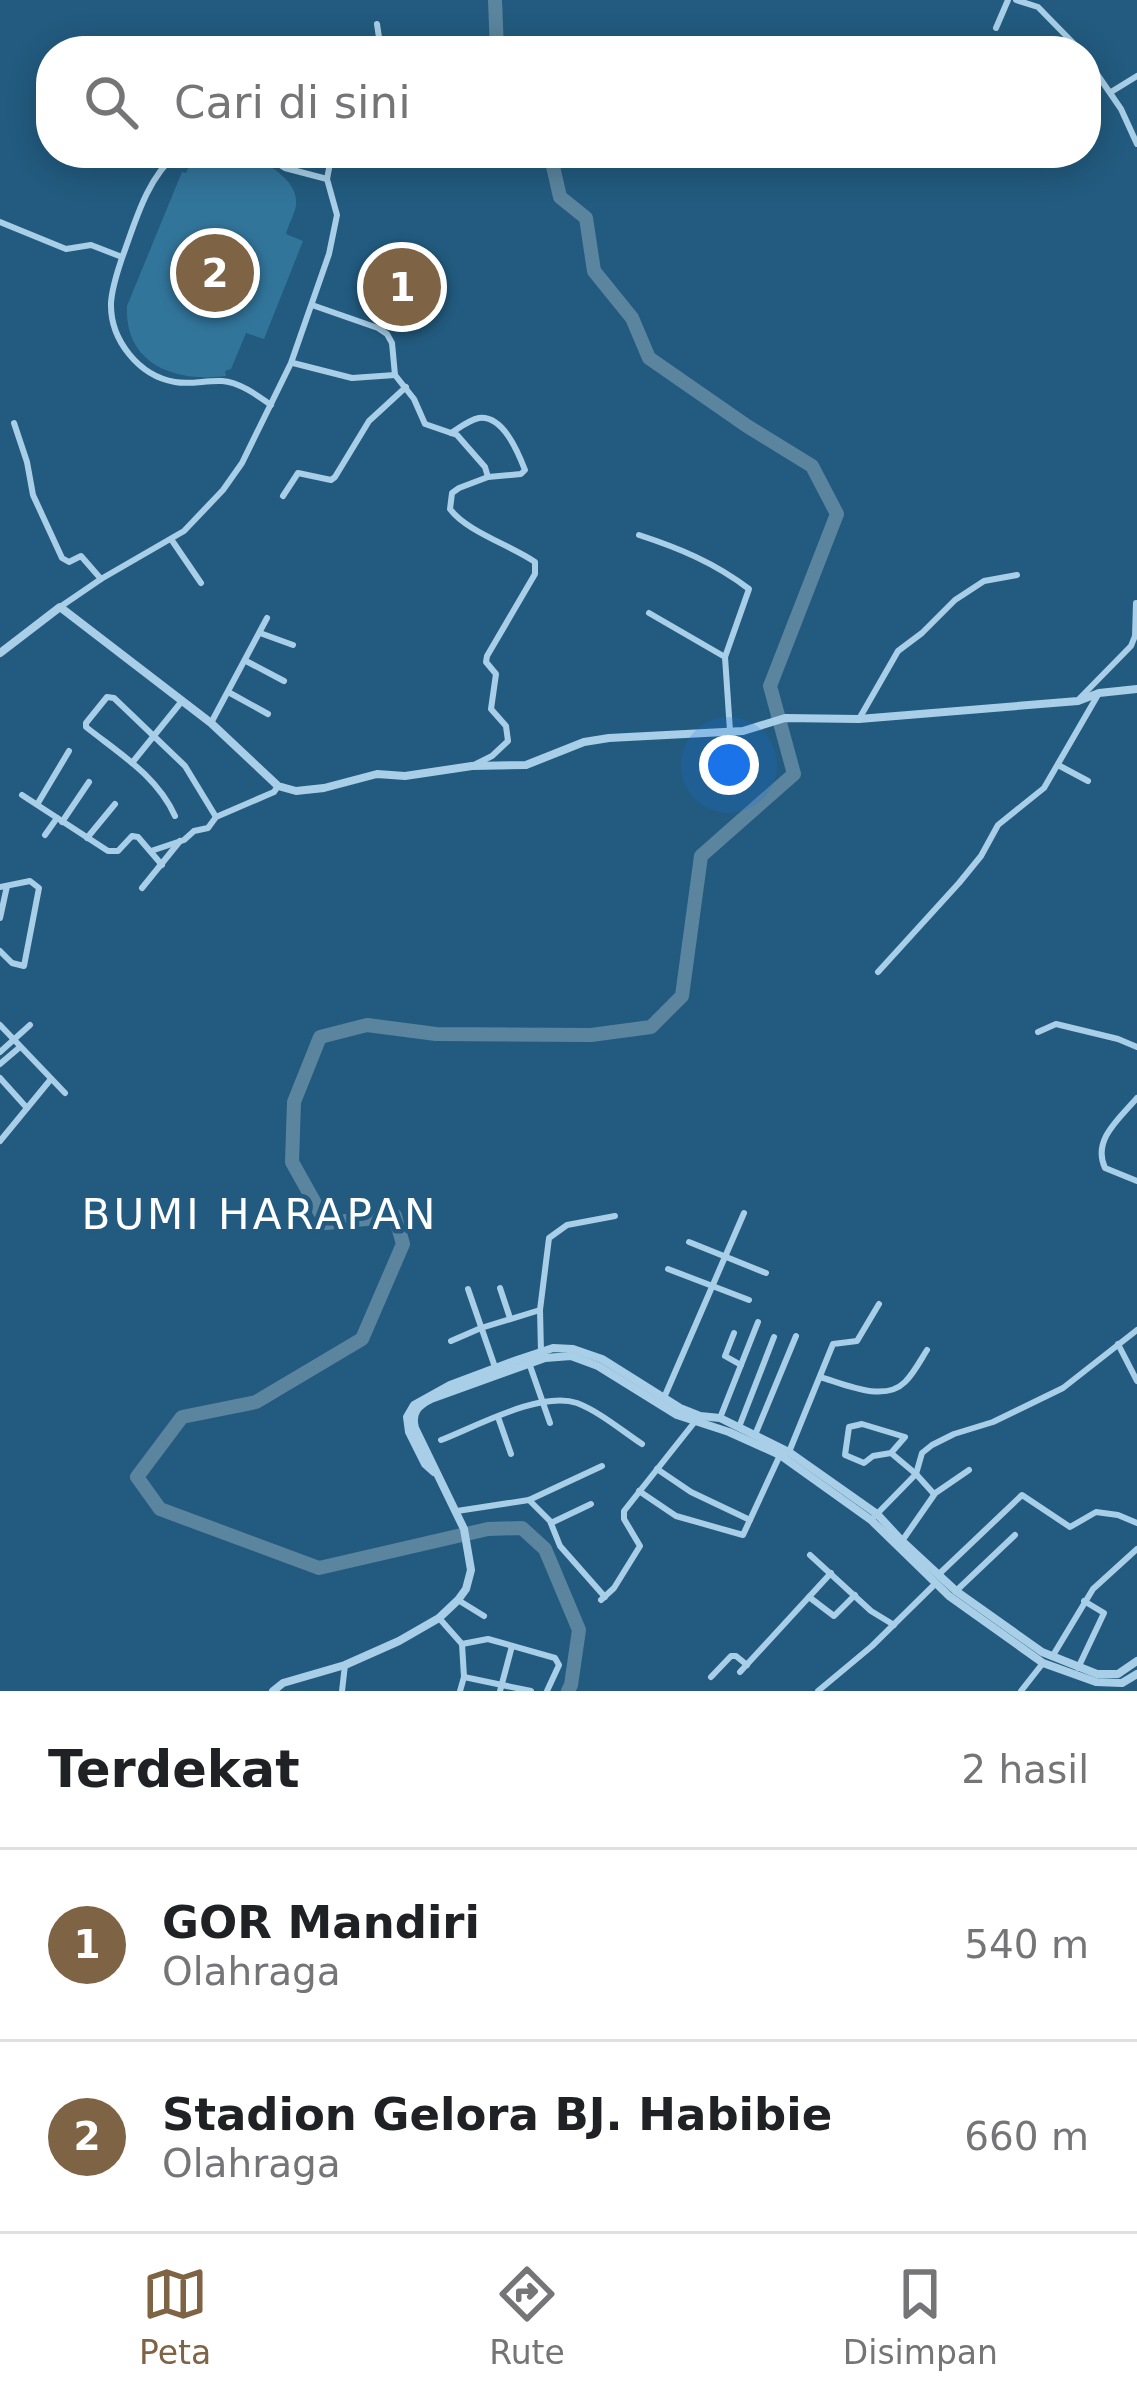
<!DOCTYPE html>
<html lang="id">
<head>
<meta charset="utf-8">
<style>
  body { margin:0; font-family:"DejaVu Sans",sans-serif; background:#f6f6f6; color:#202124 }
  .you { position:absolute; left:729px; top:765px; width:42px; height:42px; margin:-30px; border:9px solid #fff; border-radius:50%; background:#1a73e8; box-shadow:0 0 0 18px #1a73e833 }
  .badge { display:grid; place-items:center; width:78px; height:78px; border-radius:50%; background:#7e6344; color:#fff; font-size:39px; font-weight:700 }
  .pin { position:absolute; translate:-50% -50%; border:6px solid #fff; box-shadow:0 3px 12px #0006 }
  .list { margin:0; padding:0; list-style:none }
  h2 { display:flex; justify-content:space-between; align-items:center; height:156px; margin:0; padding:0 48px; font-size:51px }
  h2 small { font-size:39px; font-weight:400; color:#757577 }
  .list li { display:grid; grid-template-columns:78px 1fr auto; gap:36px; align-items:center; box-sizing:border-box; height:192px; padding:0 48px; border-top:3px solid #e0e0e0 }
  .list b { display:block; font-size:45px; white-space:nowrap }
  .list p { margin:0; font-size:39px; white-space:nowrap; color:#757577 }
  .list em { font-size:39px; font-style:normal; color:#757577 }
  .icon { flex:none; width:66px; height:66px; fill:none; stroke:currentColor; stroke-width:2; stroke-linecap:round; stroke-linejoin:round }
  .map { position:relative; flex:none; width:1137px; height:1691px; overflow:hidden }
  .search { position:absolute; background:#fff; box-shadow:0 6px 30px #0003; left:36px; right:36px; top:36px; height:132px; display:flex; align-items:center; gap:30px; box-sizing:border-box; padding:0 42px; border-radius:48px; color:#757577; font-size:45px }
  .sheet { height:540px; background:#fff }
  nav { display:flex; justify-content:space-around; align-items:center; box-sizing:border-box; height:168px; border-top:3px solid #e0e0e0; background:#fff; font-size:33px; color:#757577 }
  nav a { display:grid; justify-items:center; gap:6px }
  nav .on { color:#7e6344 }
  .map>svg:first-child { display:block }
  .pitch { fill:#32759b }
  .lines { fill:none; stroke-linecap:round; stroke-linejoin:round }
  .river { stroke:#5b859e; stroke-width:14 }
  .minor { stroke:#a8cfe7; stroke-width:6 }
  .tertiary { stroke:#a8cfe7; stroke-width:8 }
  .labels { text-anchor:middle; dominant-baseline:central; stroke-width:9; stroke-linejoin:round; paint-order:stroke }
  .quarter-label { font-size:42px; letter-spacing:3px; fill:#fff; stroke:#225b7f }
</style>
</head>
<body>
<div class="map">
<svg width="1137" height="1691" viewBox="0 0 1137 1691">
  <rect width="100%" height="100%" fill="#225b7f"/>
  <!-- pitch -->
  <path class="pitch" d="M201,153c13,0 27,-2 40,1 21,5 58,25 55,51 -1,9 -8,20 -10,29l17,7 -39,98 -18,-6 -15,36 -6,2 1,5c-51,7 -102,-12 -99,-70l55,-134 4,1 8,-17z"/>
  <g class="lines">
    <!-- river -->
    <g class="river">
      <polyline points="495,0 497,51"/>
      <polyline points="550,153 560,197 586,218 594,271 632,318 649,358 747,426 812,466 837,514 770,686 794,774 701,856 682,996 651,1027 591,1035 436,1034 367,1025 320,1037 294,1102 292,1162 326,1223 395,1216 403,1244 362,1339 256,1402 182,1417 137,1477 160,1509 319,1568 488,1529 522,1528 545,1549 579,1630 571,1685 568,1691"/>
    </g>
    <!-- minor -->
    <g class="minor">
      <polyline points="1016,0 1038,7 1081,51"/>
      <polyline points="377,24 381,51"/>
      <polyline points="996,28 1008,0"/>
      <polyline points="280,51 296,43 324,51"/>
      <polyline points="1086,58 1121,109 1137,144"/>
      <polyline points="1111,92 1137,76"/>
      <path d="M177,153c-31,27 -41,67 -55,105 -5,15 -10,29 -11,45 -1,37 28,73 64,79 16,3 31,-2 47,-1 17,1 35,14 49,24"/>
      <polyline points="259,153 285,168 327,179"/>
      <polyline points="0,222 66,249 91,245 122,257"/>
      <path d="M312,305l66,23 9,6 5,9 3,32 19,24 11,25 32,11 28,32 3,10 -29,11 -7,5 -2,16c16,22 60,36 85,53v12l-48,82 -1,6 10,12 -5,35 15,17 2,15 -16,15 -18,9"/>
      <polyline points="293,363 352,378 395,375"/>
      <polyline points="14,423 27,462 33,495 62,558 69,562 81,556 101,579"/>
      <path d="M451,433c8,-5 18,-13 28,-15 24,-3 39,34 46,52l-4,4 -33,3"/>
      <polyline points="283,496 298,473 331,480 335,477 369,421 406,387"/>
      <path d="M639,535c40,13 76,28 110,54l-24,68 5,74"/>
      <polyline points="171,539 201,583"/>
      <polyline points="60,607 101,579 184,531 223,490 242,463 291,363 329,254 337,215 327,179 332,153"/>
      <polyline points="649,613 725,657"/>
      <polyline points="260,633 293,645"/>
      <polyline points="246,661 284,681"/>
      <polyline points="230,693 268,714"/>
      <polyline points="1080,698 1131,646 1135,636 1136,603"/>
      <polyline points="859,719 898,651 922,633 955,600 984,581 1017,575"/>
      <polyline points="211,723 267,618"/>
      <polyline points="132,763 182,701"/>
      <polyline points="1058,765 1088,781"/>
      <polyline points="22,795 108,851 118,851 132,836 138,837 162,865"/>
      <polyline points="38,803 69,751"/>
      <path d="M175,816c-18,-40 -55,-62 -89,-89v-4l21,-26 7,1 71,68 31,51"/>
      <polyline points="62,822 89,782"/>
      <polyline points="45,835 57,818"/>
      <polyline points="87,838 115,804"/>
      <polyline points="151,851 184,840 194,831 208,828 216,817 274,792 278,786"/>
      <polyline points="0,887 30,881 39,888 24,966 12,963 0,951"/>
      <polyline points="142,888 180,841"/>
      <polyline points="0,918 7,886"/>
      <polyline points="878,972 959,883 981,856 998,825 1044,788 1099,693"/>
      <polyline points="0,1025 65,1093"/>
      <polyline points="1038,1032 1056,1024 1118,1039 1137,1047"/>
      <polyline points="0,1052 30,1025"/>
      <polyline points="0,1064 20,1047"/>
      <polyline points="0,1078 27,1108"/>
      <path d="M1137,1098c-18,21 -45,42 -32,70l32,13"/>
      <polyline points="0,1141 51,1079"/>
      <polyline points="689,1242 766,1273"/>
      <polyline points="668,1269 749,1300"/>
      <polyline points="500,1288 510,1318"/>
      <polyline points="468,1289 496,1370"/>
      <polyline points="734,1333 725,1356 741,1365"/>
      <polyline points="451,1341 481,1328 540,1310"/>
      <polyline points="1118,1344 1137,1381"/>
      <polyline points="541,1352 540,1310 549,1238 567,1225 615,1216"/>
      <polyline points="528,1360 550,1423"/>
      <path d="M820,1377c24,7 64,26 85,5 9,-9 15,-21 22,-32"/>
      <polyline points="663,1400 744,1213"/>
      <polyline points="498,1417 511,1454"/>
      <polyline points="720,1418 758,1322"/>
      <polyline points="739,1427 774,1337"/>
      <polyline points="755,1435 796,1336"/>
      <path d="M441,1440c36,-14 99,-49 136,-37 23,9 44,27 65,41"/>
      <polyline points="789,1452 833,1344 857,1341 879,1304"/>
      <polyline points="891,1453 905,1437 862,1424 849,1427 845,1455 864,1463 873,1456 891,1453 916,1474 934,1494 969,1470"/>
      <polyline points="657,1469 691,1492 750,1520"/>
      <polyline points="639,1491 676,1516 743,1535 780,1455"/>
      <polyline points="529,1500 550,1521 560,1546 605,1597"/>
      <polyline points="457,1511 529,1500 602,1466"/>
      <polyline points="874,1517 916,1474 922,1453 932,1445 954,1434 993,1422 1063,1388 1137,1330"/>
      <polyline points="551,1523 591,1504"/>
      <polyline points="902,1541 934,1495"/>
      <polyline points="810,1555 871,1611 894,1625"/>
      <polyline points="938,1575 1022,1495 1070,1527 1096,1512 1118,1515 1137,1523"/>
      <polyline points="956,1591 1015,1535"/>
      <polyline points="809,1597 834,1616 855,1595"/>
      <polyline points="458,1600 484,1616"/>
      <polyline points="601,1600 614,1588 640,1546 624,1519 624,1511 697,1419"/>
      <polyline points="439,1618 462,1644 464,1677 460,1691"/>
      <polyline points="462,1644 488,1639 555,1658 559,1665 547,1691"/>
      <polyline points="1052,1657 1093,1589 1137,1549"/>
      <polyline points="1078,1668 1104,1613 1084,1601"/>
      <polyline points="740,1672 831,1573"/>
      <polyline points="464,1677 531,1691"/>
      <polyline points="711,1677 731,1656 736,1656 747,1665"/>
      <polyline points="342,1691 345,1665"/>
      <polyline points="500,1691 512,1646"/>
      <polyline points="818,1691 872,1646 935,1584"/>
      <polyline points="1021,1691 1043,1663"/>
    </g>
    <!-- tertiary -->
    <g class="tertiary">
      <polyline points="0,653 60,607 211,723 278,786 296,791 324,788 377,774 405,776 472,766 526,765 584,742 609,738 743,731 785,718 859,719 1078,701 1099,693 1137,689"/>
      <polyline points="434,1472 425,1464 409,1432 407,1417 414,1405 450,1385 517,1360 553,1348 573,1349 602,1359 680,1408 700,1416 720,1418 789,1452 877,1514 902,1541 956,1591 1042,1652 1097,1674 1118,1674 1137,1661"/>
      <path d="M273,1691l10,-8 62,-18 54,-24 40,-23 19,-18 8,-11 5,-19 -7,-41 -49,-101c-4,-15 3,-23 16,-29l114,-41 26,-2 27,10 79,49 52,17 51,23 91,65 78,76 94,67 53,19 26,1 15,-9"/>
    </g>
  </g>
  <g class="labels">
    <!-- quarter labels -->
    <g class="quarter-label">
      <text x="260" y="1214">BUMI HARAPAN</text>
    </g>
  </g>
</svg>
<div class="you"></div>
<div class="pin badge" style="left:402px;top:287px">1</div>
<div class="pin badge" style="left:215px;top:273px">2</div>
<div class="search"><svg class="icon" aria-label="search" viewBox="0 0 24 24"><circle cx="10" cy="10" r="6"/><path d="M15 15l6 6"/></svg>Cari di sini</div>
</div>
<section class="sheet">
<h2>Terdekat<small>2 hasil</small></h2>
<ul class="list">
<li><span class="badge">1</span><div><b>GOR Mandiri</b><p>Olahraga</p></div><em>540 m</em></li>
<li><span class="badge">2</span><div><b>Stadion Gelora BJ. Habibie</b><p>Olahraga</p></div><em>660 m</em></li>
</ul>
</section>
<nav>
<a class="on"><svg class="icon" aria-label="map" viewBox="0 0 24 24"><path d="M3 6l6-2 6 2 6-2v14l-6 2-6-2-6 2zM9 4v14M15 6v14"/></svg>Peta</a>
<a><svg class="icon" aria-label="directions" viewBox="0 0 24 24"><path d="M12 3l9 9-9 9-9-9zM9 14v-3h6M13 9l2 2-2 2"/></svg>Rute</a>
<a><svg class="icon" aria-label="saved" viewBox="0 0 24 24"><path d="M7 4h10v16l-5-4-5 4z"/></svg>Disimpan</a>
</nav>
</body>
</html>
